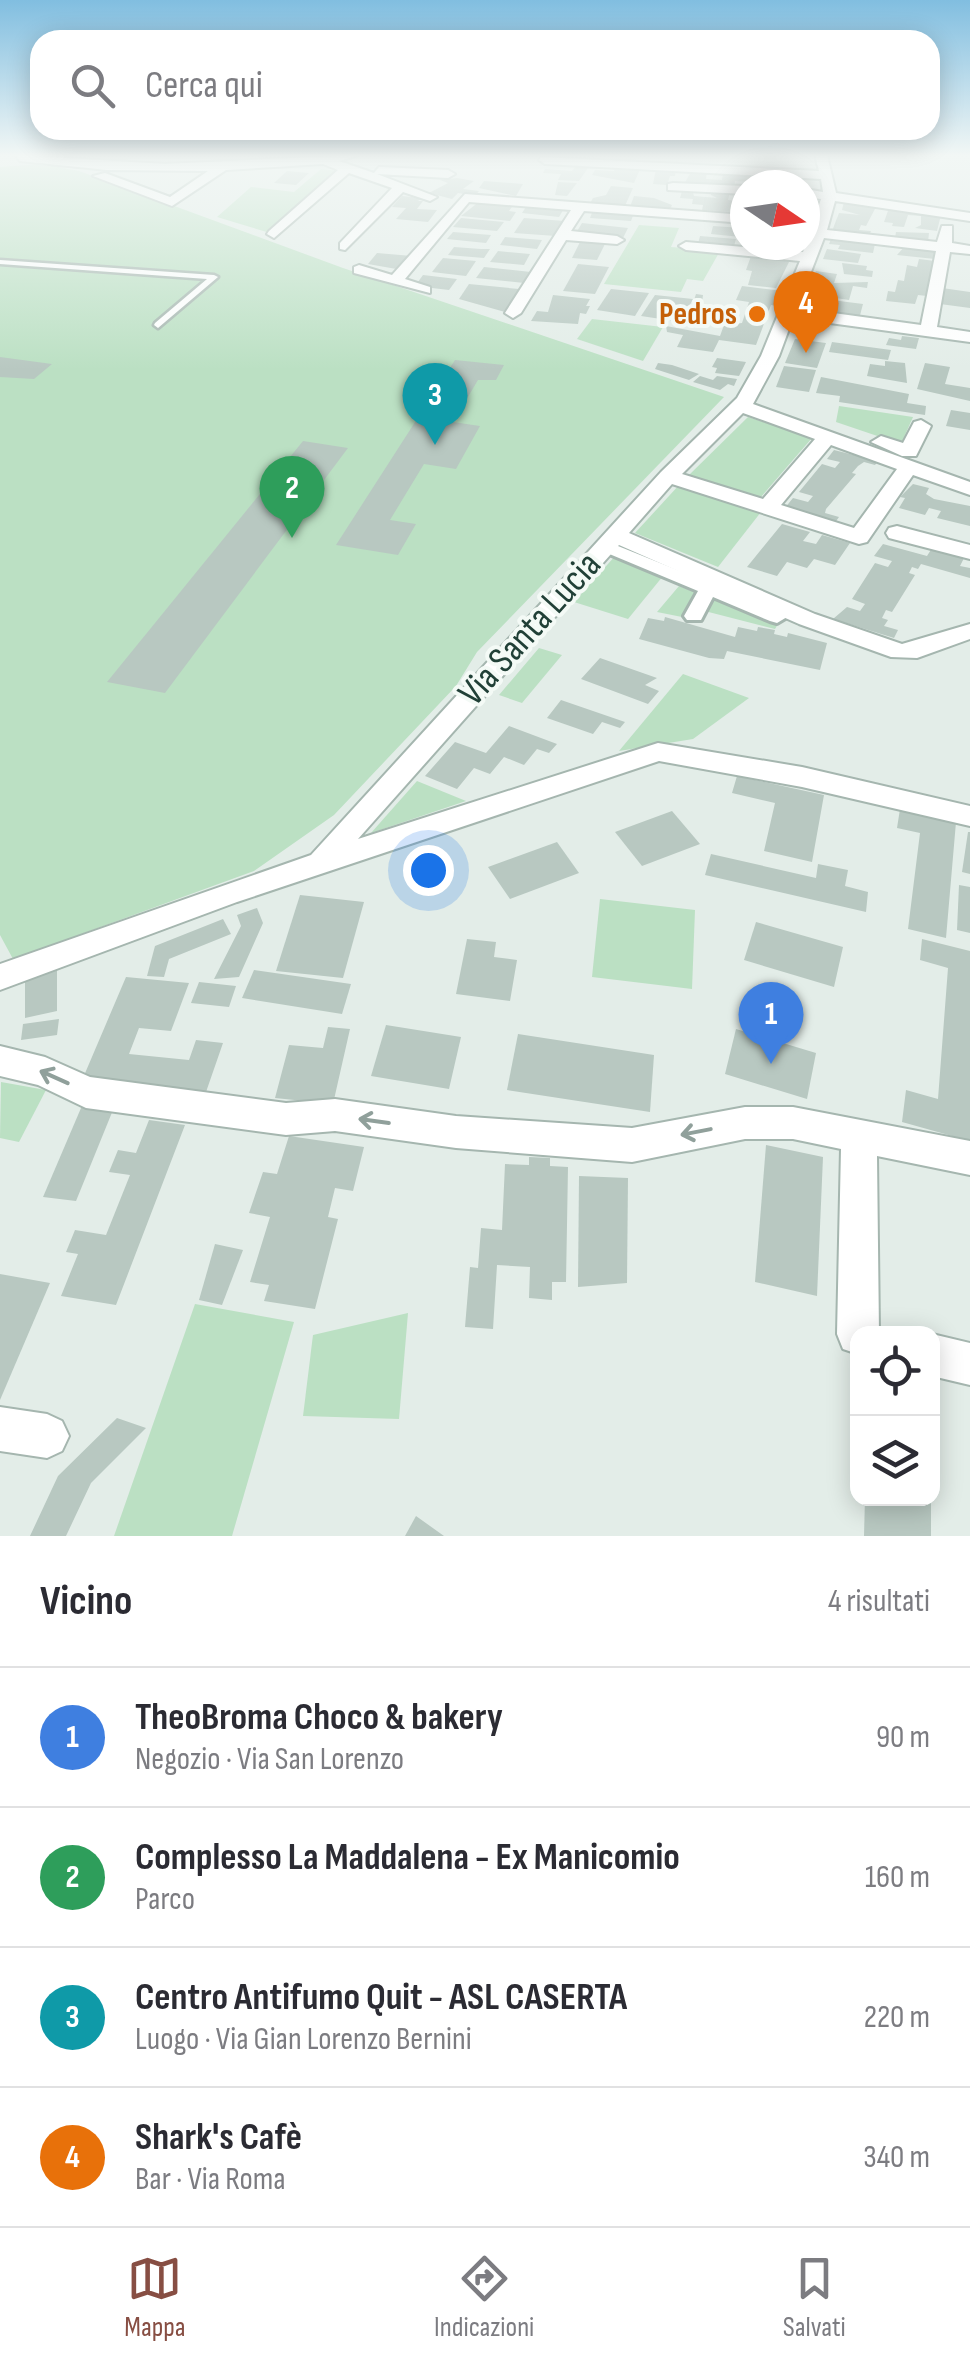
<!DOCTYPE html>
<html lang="it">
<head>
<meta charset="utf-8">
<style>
  body { margin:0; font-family:"Sofia Sans Condensed",sans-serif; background:#f2f2f3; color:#2b2b33 }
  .controls { position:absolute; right:30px; bottom:30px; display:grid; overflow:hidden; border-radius:20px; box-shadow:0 5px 25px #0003 }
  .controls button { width:90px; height:90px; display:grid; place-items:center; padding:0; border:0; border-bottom:2px solid #e1e1e2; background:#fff; color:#2b2b33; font:50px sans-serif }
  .compass { position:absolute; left:730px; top:170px; width:90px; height:90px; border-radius:50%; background:#fff; box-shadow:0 5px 25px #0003; rotate:103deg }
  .you { position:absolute; left:428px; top:870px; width:35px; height:35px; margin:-25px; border:8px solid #fff; border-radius:50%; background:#1a73e8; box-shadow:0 0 0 15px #1a73e833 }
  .badge { display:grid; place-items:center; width:65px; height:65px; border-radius:50%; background:#874e43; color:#fff; font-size:32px; font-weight:700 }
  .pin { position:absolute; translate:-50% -82px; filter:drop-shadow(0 2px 5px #0008) }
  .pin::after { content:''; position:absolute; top:52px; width:35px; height:30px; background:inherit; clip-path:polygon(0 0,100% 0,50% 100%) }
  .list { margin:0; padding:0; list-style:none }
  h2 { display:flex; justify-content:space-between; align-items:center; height:130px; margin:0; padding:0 40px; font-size:42px }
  h2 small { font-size:32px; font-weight:400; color:#7c7c81 }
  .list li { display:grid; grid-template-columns:65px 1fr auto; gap:30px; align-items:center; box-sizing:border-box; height:140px; padding:0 40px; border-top:2px solid #e1e1e2 }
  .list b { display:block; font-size:38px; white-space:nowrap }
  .list p { margin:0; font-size:32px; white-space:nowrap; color:#7c7c81 }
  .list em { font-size:32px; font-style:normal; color:#7c7c81 }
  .icon { flex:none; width:55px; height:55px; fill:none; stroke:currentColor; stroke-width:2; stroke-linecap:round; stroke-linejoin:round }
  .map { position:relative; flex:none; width:970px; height:1536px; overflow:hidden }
  .search { position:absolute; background:#fff; box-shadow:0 5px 25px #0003; left:30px; right:30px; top:30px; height:110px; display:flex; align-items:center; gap:25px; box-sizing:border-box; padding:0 35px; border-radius:30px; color:#7c7c81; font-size:38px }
  .sheet { height:690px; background:#fff }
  nav { display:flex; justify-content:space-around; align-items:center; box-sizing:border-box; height:140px; border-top:2px solid #e1e1e2; background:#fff; font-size:28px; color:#7c7c81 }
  nav a { display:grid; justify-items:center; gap:5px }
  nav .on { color:#874e43 }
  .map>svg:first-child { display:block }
  .green { fill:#bbe0c3 }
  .building { fill:#b8c8c1 }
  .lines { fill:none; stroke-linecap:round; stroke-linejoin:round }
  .service-casing { stroke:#a5b6af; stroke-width:5 }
  .pedestrian-casing { stroke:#a5b6af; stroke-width:6 }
  .minor-casing { stroke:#a5b6af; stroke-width:4 }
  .service { fill:#fff; fill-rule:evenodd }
  .pedestrian { fill:#fff; fill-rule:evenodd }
  .minor { fill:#fff; fill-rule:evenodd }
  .oneway { stroke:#90a09b }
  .food-dot { fill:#e8710a; stroke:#f4faf6; stroke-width:4 }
  .labels { text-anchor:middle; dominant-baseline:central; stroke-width:8; stroke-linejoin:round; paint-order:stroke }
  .far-food-label { font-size:32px; font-weight:bold; fill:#c56008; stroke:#f4faf6; text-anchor:end }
  .street-label { font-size:38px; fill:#214037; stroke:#f4faf6 }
</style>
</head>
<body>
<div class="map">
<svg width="970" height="1536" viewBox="0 0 970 1536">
  <rect width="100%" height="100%" fill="#e3ede8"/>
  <!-- green -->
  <g class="green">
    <polygon points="41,164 79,171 343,268 724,397 477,652 456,686 334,815 254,871 13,959 0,935 0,167"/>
    <polygon points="321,169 341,171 270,233 217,217 251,187 294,192"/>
    <polygon points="639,225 679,228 671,247 720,251 703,281 687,279 681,292 604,284"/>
    <polygon points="592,319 663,327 643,361 577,339"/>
    <polygon points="839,406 913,417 901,444 836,422"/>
    <polygon points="748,417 812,438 761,497 687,477"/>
    <polygon points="680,484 761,512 718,567 635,533"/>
    <polygon points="616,555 663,576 628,619 574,602"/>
    <polygon points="679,586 778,624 775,629 693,608 687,618 657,612"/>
    <polygon points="539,648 562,655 522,703 499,695"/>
    <polygon points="683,674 749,698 693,739 619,751"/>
    <polygon points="417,781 466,801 371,833"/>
    <polygon points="600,899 695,910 692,989 592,977"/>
    <polygon points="1,1082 46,1090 19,1142 0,1138"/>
    <polygon points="195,1304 294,1322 232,1536 114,1536"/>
    <polygon points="408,1313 399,1419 303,1416 313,1335"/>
  </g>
  <!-- building -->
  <g class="building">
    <polygon points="578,164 590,165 579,181 558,180 561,174 543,173 545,169 572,171"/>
    <polygon points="616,165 641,167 634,183 592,175 595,170 614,171"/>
    <polygon points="656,169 676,170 675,176 670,176 667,185 653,184"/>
    <polygon points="692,170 707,171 706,179 722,180 723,173 755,175 754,182 735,181 734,188 683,186"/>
    <polygon points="287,171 309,173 296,185 274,183"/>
    <polygon points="457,178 474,181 463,189 479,191 475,196 458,193 452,199 429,193 448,183 440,180"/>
    <polygon points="484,181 523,184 516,196 479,188"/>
    <polygon points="558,182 577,183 567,196 555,195"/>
    <polygon points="611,186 633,188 624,208 589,205 593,198 606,195"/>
    <polygon points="683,188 692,189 694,196 717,198 711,195 712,190 730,191 728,200 737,201 735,212 702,210 703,205 692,204 693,199 680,198"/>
    <polygon points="402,196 421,198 418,201 423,201 417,209 437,210 428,222 396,219 406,208 392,207"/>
    <polygon points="634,196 654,198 672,205 669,212 630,207"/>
    <polygon points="480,201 514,204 509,211 516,212 510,221 461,216"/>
    <polygon points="844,202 876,207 866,226 861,225 859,230 871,231 869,236 832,231 839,213 860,215 842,210"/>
    <polygon points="528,204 565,207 559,217 522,213"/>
    <polygon points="889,208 941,215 937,231 915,228 921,225 921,216 908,215 904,227 892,226 893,223 884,222"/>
    <polygon points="593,210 634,213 631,221 590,218"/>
    <polygon points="461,218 504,222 497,231 453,227"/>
    <polygon points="524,218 565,221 556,236 514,233"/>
    <polygon points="582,223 628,228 623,238 576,233"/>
    <polygon points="713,226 742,228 741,237 711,234"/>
    <polygon points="453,232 491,235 486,243 447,239"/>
    <polygon points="896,232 929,233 928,242 895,238"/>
    <polygon points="700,236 736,239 734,246 698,244"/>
    <polygon points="505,237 542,240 537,249 500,245"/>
    <polygon points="831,239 875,244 873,253 838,249 840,245 829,244"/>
    <polygon points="580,242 605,244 597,260 572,258"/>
    <polygon points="905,246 936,251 935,259 897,255"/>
    <polygon points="454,247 481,249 490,249 484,258 448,255"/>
    <polygon points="827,249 861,254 858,263 823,259"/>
    <polygon points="498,251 530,254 524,265 490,262"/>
    <polygon points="377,253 412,256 402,270 368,264"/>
    <polygon points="751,256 790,260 776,288 748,285 752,271 746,270"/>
    <polygon points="443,258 476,261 466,276 432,272"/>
    <polygon points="919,259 935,261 927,296 918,295 915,304 886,301 888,291 895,292 898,280 904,281 907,265 917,267"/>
    <polygon points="842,263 867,266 866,270 873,271 872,277 844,274"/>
    <polygon points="578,264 609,267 595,294 563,291"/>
    <polygon points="484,267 531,272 524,283 476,278"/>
    <polygon points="816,271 837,274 834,283 868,282 867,288 853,286 849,300 808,294"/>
    <polygon points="423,275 457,279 449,290 415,286"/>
    <polygon points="469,284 519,289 505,312 459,299"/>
    <polygon points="742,286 783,291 777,306 771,305 756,345 719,340 713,352 677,347 683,335 667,332 666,326 720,336 724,325 742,323 749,302 736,300"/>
    <polygon points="942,288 970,292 970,308 940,304"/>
    <polygon points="611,289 649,293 635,316 597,310"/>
    <polygon points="696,294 703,295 701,310 717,312 715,318 689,315"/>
    <polygon points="553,295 590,299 586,306 590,306 586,314 580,313 578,324 531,321 537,311 548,312"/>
    <polygon points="655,295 693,299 681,322 641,316"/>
    <polygon points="816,298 863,304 859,319 809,312"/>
    <polygon points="902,336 919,338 916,349 886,345 889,338 901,340"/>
    <polygon points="795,339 826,343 817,368 785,363"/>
    <polygon points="832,342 891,350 888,360 829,352"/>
    <polygon points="0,357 52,364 34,379 0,377"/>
    <polygon points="717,358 746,362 739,376 715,373 717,368 712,367"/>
    <polygon points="455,360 504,365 496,380 478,380 453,422 480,426 456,469 424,464 390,520 416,524 398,555 336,545"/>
    <polygon points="885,361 905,363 907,383 867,376 870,364 885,366"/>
    <polygon points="658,363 672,365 699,374 689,380 655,369"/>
    <polygon points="925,363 950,367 945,384 970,388 970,401 917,389"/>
    <polygon points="784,366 816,370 809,392 776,387"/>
    <polygon points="700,376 713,380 717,376 737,379 734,386 728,384 720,390 693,382"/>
    <polygon points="821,377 909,394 907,403 926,406 925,415 839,402 840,396 816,393"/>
    <polygon points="951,410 970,413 970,430 946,426"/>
    <polygon points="303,441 348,448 165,693 107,682"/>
    <polygon points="834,450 878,461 875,465 864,462 858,466 852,473 856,474 826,509 825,513 839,517 834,524 784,509 793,498 808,502 813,496 799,492 822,464 835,468 840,462 827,459"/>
    <polygon points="913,484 929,488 926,494 934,499 970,506 970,526 937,518 941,511 929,508 925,515 899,508 905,498 900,497"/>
    <polygon points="782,524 810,532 803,541 816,544 822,535 850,543 835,565 814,559 807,568 787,562 777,576 747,567"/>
    <polygon points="883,544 927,556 934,545 966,554 960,566 970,568 970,578 921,564 918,569 912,567 909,573 915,575 892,612 886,610 882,618 888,620 884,626 898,630 894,638 833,619 847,607 860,611 865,604 852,599 875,563 888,567 892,561 874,556"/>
    <polygon points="665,617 735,637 738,627 757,631 758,627 775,630 774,634 787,637 788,633 827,643 820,670 727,651 724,659 709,658 639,639 648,618 664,621"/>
    <polygon points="600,658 657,678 645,685 659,691 648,704 581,679"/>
    <polygon points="561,700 625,722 620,728 602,722 593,734 547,718"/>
    <polygon points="509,726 557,744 549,753 537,749 524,765 504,757 490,774 474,768 457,789 425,776 455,742 486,753"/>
    <polygon points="737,776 824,795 812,862 764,851 775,803 732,793"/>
    <polygon points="900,809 956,822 946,938 908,929 920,833 897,828"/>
    <polygon points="672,811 700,844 642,866 615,832"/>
    <polygon points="968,832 970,832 970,874 962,872"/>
    <polygon points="557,842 579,873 510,899 488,867"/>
    <polygon points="711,854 816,878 818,864 848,870 845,886 868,892 866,912 705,875"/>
    <polygon points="959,885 970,887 970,933 957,930"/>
    <polygon points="300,895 364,902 343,978 276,971"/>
    <polygon points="257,908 263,923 239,977 214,979 241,926 237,915"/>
    <polygon points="223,919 231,934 169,959 164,977 147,976 155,946"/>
    <polygon points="756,922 843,947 834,987 744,960"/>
    <polygon points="467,939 496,942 494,957 517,960 510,1001 456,994"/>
    <polygon points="922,939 970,951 970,1141 902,1122 906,1090 938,1099 948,968 920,960"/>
    <polygon points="57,967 57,1011 25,1018 25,974"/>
    <polygon points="254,970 351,984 342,1014 242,998"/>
    <polygon points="126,977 189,983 171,1031 139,1028 129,1054 189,1060 196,1040 223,1043 206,1092 83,1078"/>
    <polygon points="199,982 236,986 229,1007 191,1003"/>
    <polygon points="59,1019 57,1035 21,1040 23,1024"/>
    <polygon points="386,1025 461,1037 449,1089 371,1076"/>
    <polygon points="328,1027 350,1029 333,1104 275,1098 289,1045 323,1048"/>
    <polygon points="736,1029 816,1053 807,1099 725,1074"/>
    <polygon points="518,1034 654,1055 650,1112 507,1090"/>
    <polygon points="84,1101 115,1105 76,1201 43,1197"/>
    <polygon points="149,1120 185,1125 116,1305 61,1296 78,1254 66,1252 75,1230 106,1235 130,1175 109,1172 118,1150 136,1153"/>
    <polygon points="289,1136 364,1147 353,1191 335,1188 328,1217 338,1219 315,1309 264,1301 269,1285 250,1282 270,1217 249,1213 263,1172 277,1174"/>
    <polygon points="766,1145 823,1157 817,1296 755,1282"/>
    <polygon points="529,1157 550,1158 550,1166 568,1167 566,1282 552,1282 552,1300 529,1298 530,1267 497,1265 493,1329 465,1327 470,1267 478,1268 481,1228 502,1230 505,1164 529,1165"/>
    <polygon points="579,1176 628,1178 627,1283 578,1287"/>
    <polygon points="215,1244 243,1250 222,1305 199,1300"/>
    <polygon points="0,1274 50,1283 0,1400"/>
    <polygon points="117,1418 146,1428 91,1483 66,1536 30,1536 58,1476"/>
    <polygon points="865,1498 931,1498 931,1536 864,1536"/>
    <polygon points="416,1516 444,1536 405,1536"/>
  </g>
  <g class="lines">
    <!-- service casing -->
    <g class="service-casing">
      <polygon id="service" points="0,260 214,275 218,277 158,328 154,325 155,323 207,279 0,264"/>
    </g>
    <!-- pedestrian casing -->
    <g class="pedestrian-casing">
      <polygon id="pedestrian" points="613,544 784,613 787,617 777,623 770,621 713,597 701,620 687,620 684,616 698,591 607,553 604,549"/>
    </g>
    <!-- minor casing -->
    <g class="minor-casing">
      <g id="minor">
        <polygon points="15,155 165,164 359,155 339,161 374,173 379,167 448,170 455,174 448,178 377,174 437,197 430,201 403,192 345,250 340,249 340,243 392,188 349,173 274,238 267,234 269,231 338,170 323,164 226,170 172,206 93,176 105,173 170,197 208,171 107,170 20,161"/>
        <path d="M815,155h12l9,38 134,20v8l-135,-20 -8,29 110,12 5,-16h10v17l18,3v8l-20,-2 -13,75 33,5v10l-177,-24 -14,38 -26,48 217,78v13l-57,-20 -46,67 -8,2 -187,-60 -43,49 186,81 87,30 68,-20v15l-53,19 -26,-1 -92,-33 -180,-79 -261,294 300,-96 144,24 168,39v20l-168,-39 -143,-26 -422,141 -237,88v-26l311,-109 350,-383 76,-74 24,-42 39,-95 -114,-11 -7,-4 7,-4 117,10 18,-53 -16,-2v-8l18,3 -2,-13 -276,-15 -6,-4 2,-3 278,14zM824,238l112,13 -15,74 -124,-17zM743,413l72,26 -52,60 -81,-25zM831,445l66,24 -43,59 -73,-23z"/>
        <polygon points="673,183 745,186 745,194 668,190 668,184"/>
        <polygon points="465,194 745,215 745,223 584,211 571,231 617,236 624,240 617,244 566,240 521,313 513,318 505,313 571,210 469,202 405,279 430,287 430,293 354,273 354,267 359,265 392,275"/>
        <polygon points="921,420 931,426 916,456 902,456 871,442 881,436 903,443 914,422"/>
        <polygon points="897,526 970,545 970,559 889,538 886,533 889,528"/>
        <polygon points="0,1046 45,1057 90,1077 286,1103 335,1099 456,1116 632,1128 745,1107 793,1107 970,1141 970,1175 877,1156 879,1334 858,1334 858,1354 843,1349 837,1334 841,1149 793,1139 745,1139 632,1162 456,1148 335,1131 286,1135 86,1108 38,1085 0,1076"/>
        <polygon points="932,1334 970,1343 970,1385 932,1376"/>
        <polygon points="0,1407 47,1414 62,1421 69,1436 62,1451 47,1458 0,1451"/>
      </g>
    </g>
    <!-- service -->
    <use href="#service" class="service"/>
    <!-- pedestrian -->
    <use href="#pedestrian" class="pedestrian"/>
    <!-- minor -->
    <use href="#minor" class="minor"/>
  </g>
  <!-- one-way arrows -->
  <defs><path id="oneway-shaft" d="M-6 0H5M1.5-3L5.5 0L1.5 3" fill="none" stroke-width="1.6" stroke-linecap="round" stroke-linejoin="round" transform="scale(2.5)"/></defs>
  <g class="oneway">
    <use href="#oneway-shaft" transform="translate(54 1077) rotate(-156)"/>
    <use href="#oneway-shaft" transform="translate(374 1121) rotate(-172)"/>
    <use href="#oneway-shaft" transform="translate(696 1132) rotate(169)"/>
  </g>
  <!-- sky -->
  <linearGradient id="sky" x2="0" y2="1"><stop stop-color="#81bee0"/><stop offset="0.42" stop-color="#f2f7f5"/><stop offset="1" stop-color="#f2f7f5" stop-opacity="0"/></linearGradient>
  <rect width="970" height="370" fill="url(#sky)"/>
  <!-- markers -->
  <circle class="food-dot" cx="757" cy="314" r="10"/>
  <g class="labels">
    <!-- far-food labels -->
    <g class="far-food-label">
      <text x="737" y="314">Pedros</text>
    </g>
    <!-- street labels -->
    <g class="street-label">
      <text transform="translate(530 629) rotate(-48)">Via Santa Lucia</text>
    </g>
  </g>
</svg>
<div class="controls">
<button><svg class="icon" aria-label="locate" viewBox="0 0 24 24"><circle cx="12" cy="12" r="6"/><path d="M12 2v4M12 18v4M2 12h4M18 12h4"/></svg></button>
<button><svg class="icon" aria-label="layers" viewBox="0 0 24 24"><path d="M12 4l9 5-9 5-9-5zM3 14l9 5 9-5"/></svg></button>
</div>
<svg class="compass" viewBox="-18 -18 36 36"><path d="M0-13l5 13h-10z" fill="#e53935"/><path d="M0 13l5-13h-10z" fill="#7c7c81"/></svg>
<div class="you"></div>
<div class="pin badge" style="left:771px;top:1064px;background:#3f7fe0">1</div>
<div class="pin badge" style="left:292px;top:538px;background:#2e9e5b">2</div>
<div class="pin badge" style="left:435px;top:445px;background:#0f9aa8">3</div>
<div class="pin badge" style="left:806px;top:353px;background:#e8710a">4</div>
<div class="search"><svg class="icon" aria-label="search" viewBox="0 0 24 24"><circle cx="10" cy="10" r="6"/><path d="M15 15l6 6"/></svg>Cerca qui</div>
</div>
<section class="sheet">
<h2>Vicino<small>4 risultati</small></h2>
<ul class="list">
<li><span class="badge" style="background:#3f7fe0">1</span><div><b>TheoBroma Choco &amp; bakery</b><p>Negozio · Via San Lorenzo</p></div><em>90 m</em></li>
<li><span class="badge" style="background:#2e9e5b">2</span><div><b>Complesso La Maddalena - Ex Manicomio</b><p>Parco</p></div><em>160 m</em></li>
<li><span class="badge" style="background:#0f9aa8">3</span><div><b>Centro Antifumo Quit - ASL CASERTA</b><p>Luogo · Via Gian Lorenzo Bernini</p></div><em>220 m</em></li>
<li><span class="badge" style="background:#e8710a">4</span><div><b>Shark's Cafè</b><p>Bar · Via Roma</p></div><em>340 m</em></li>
</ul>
</section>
<nav>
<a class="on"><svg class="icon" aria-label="map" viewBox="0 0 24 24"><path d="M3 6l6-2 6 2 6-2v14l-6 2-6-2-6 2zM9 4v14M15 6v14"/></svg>Mappa</a>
<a><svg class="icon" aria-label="directions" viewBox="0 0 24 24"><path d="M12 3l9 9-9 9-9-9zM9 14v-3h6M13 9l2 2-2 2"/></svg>Indicazioni</a>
<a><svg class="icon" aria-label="saved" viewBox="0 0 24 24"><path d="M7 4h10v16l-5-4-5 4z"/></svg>Salvati</a>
</nav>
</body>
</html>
